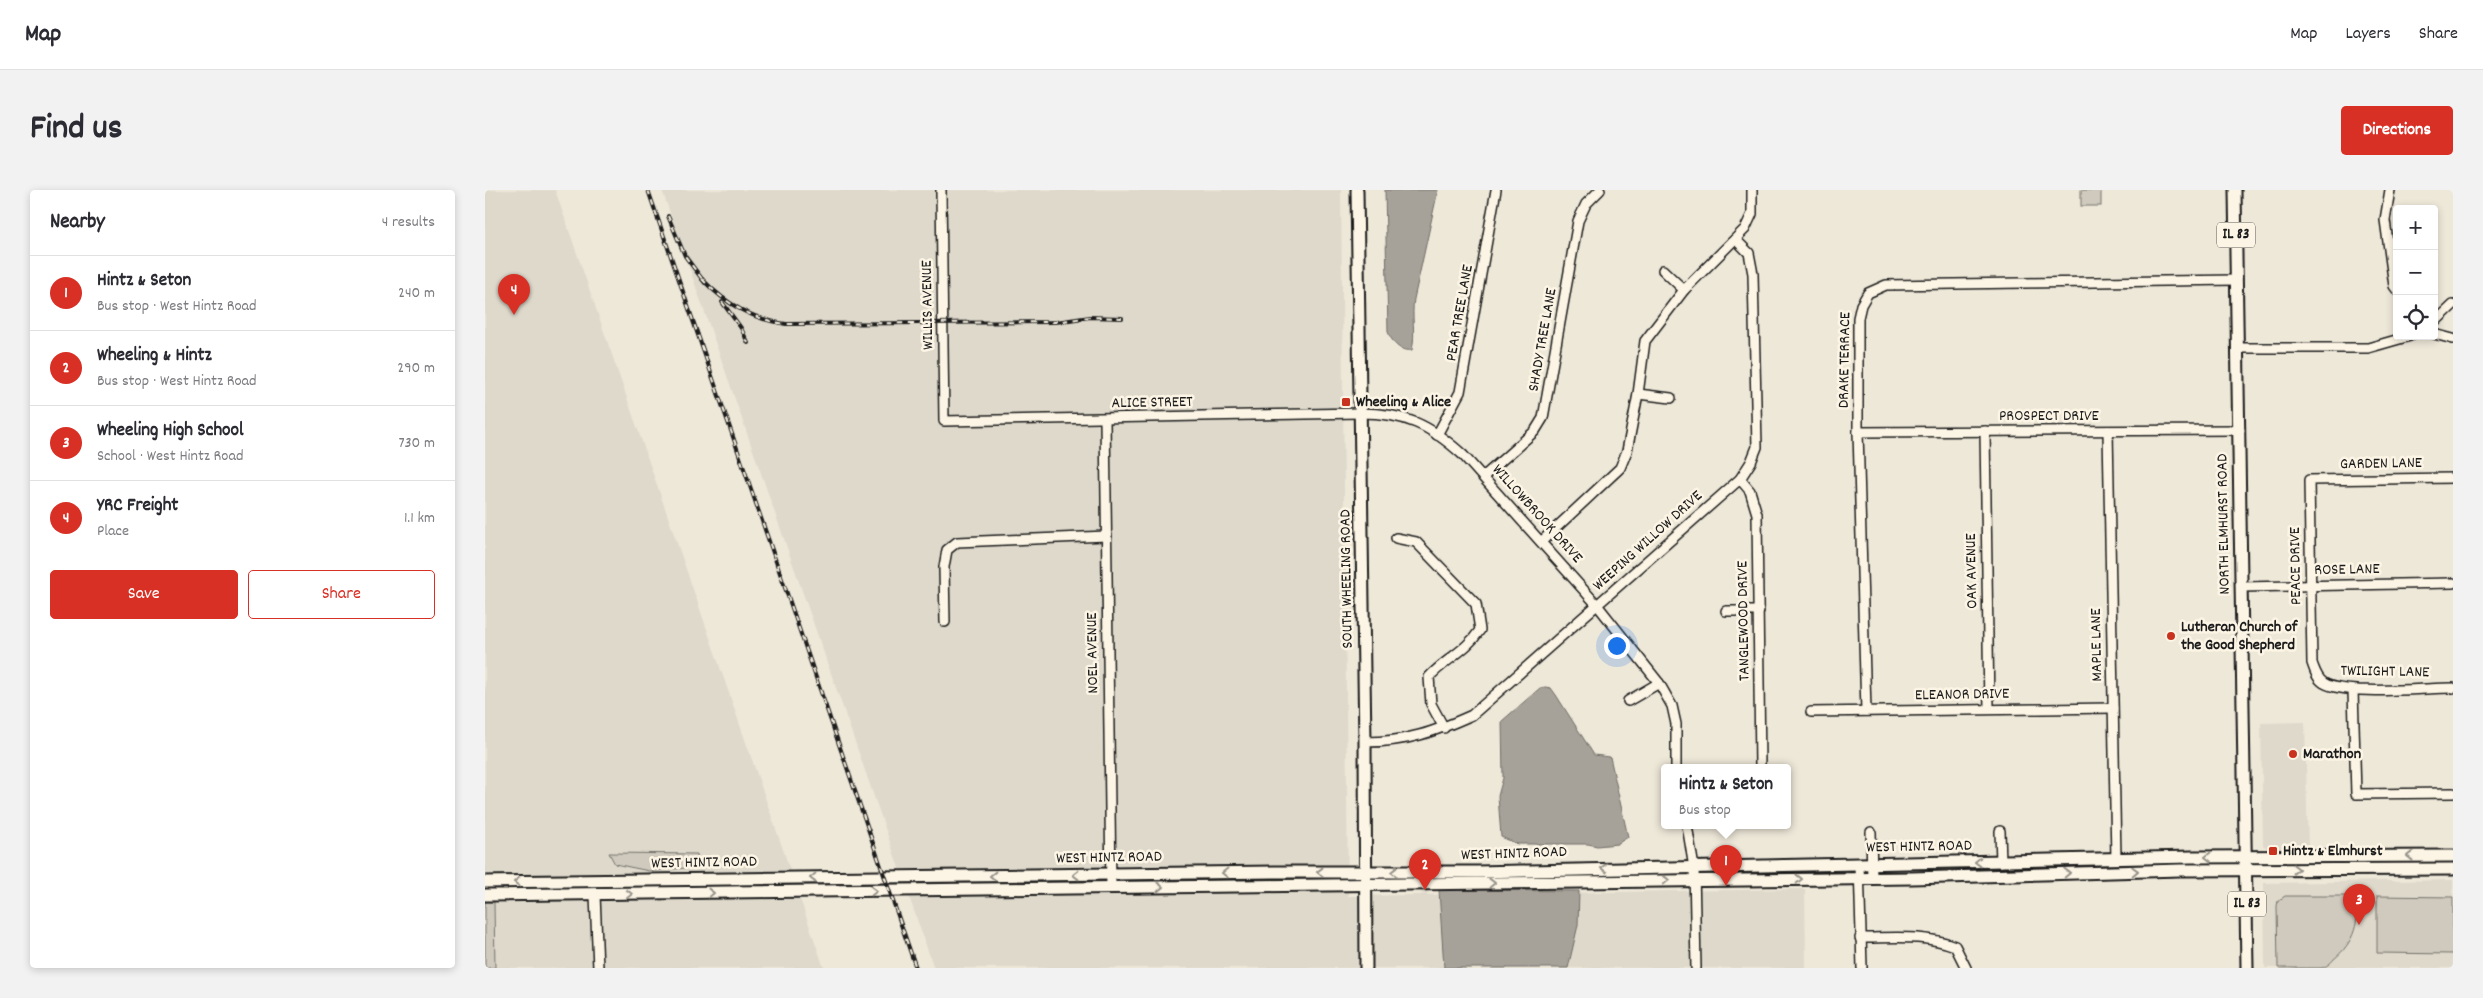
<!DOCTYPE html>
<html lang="en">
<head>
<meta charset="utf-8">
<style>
  body { margin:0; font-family:Dekko,sans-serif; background:#f2f2f3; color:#2b2b33 }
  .controls { position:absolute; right:15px; top:15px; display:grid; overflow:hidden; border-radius:5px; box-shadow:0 2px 8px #0003 }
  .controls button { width:45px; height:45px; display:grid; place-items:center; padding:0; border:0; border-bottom:1px solid #e1e1e2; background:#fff; color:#2b2b33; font:25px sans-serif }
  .you { position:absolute; left:1131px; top:455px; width:18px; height:18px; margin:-12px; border:4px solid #fff; border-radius:50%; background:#1a73e8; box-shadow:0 0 0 8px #1a73e833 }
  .badge { display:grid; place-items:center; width:32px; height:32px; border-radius:50%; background:#d93025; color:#fff; font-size:16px; font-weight:700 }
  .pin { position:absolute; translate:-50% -41px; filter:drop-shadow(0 1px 2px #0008) }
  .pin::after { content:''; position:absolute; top:26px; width:18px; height:15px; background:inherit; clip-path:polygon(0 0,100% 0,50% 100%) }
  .popup { position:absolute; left:1176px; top:574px; width:130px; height:65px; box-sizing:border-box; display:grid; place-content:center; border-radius:5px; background:#fff; filter:drop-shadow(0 1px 4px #0005); font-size:16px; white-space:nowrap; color:#7c7c81 }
  .popup b { font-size:19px; color:#2b2b33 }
  .popup::after { content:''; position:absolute; left:50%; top:100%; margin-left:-10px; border:10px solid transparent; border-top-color:#fff }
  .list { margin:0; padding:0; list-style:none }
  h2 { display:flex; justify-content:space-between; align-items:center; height:65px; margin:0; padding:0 20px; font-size:21px }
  h2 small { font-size:16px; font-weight:400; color:#7c7c81 }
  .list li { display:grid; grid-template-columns:32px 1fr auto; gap:15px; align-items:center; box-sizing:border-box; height:75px; padding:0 20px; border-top:1px solid #e1e1e2 }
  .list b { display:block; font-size:19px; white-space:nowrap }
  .list p { margin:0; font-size:16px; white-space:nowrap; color:#7c7c81 }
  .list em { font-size:16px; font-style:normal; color:#7c7c81 }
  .actions { display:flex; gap:10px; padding:15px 20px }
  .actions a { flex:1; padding:11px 0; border:1px solid #d93025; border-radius:5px; text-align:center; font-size:18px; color:#d93025 }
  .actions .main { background:#d93025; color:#fff }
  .icon { flex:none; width:28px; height:28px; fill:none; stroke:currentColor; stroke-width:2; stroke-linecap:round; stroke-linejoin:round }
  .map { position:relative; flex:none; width:1968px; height:778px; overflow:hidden; border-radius:5px }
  header { display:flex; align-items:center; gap:30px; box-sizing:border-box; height:70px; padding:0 25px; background:#fff; border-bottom:1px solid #e1e1e2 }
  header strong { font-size:24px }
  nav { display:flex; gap:28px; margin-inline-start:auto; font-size:18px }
  .intro { display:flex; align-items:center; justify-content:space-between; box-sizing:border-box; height:120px; padding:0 30px }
  h1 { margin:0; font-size:35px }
  .button { padding:12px 22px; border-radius:5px; background:#d93025; color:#fff; font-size:18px; font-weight:700 }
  main { display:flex; gap:30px; padding:0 30px }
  aside { flex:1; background:#fff; border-radius:5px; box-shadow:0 2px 8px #0003 }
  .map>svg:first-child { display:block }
  .built { fill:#ded9cb }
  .green { fill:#cfcabd; stroke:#76736c }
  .water { fill:#a7a299; stroke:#6f6c67 }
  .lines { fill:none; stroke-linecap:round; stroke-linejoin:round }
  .minor-casing { stroke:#1c1c1c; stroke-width:12 }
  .major-casing { stroke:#1c1c1c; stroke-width:15 }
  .minor { stroke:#fcf5e5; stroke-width:9 }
  .major { stroke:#fcf5e5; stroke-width:11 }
  .rail-casing { stroke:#1c1c1c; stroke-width:4 }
  .rail { stroke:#fcf5e5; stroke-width:2; stroke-dasharray:5.5; stroke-linecap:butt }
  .oneway { stroke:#97938b }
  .poi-dot { fill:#c8321e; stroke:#fcf5e5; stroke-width:2 }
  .labels { text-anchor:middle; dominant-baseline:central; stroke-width:5; stroke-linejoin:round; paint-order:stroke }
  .shield { fill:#fcf5e5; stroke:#5f5d58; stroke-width:1 }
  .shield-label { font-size:15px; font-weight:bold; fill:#1c1c1c }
  .street-label { font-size:16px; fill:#1c1c1c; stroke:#fcf5e5 }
  .poi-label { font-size:16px; font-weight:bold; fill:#1c1c1c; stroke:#fcf5e5; text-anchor:start }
</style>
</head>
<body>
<header>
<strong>Map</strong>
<nav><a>Map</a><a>Layers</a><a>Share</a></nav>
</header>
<div class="intro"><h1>Find us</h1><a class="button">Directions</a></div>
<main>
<aside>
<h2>Nearby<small>4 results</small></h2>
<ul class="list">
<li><span class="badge">1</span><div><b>Hintz &amp; Seton</b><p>Bus stop · West Hintz Road</p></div><em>240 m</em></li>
<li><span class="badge">2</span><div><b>Wheeling &amp; Hintz</b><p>Bus stop · West Hintz Road</p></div><em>290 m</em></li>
<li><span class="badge">3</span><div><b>Wheeling High School</b><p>School · West Hintz Road</p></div><em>730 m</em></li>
<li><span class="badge">4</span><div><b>YRC Freight</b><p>Place</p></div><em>1.1 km</em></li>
</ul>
<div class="actions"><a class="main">Save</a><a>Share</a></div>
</aside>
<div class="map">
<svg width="1968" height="778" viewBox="0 0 1968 778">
  <rect width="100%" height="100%" fill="#eee8d9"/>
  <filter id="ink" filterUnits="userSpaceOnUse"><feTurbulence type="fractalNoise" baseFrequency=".02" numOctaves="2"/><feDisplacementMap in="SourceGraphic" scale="10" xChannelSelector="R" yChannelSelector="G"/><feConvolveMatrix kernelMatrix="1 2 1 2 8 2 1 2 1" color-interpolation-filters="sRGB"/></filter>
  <g filter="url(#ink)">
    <!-- built -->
    <g class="built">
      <polygon points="0,0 70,0 339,778 0,778"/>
      <polygon points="177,0 856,0 863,706 1320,699 1321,778 449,778"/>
      <polygon points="1820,532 1823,658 1783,659 1778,655 1776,533"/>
      <polygon points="1968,690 1968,778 1780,778 1779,693"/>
    </g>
    <!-- green -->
    <g class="green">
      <rect x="1596" y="0" width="20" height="16"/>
      <polygon points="124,663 212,664 213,677 164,681 130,674"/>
      <path d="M1800,706h70c6,24 -1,47 -21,63 -3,4 -8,8 -13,9 -12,0 -30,0 -43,0l-1,-62 1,-5z"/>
      <polygon points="1892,706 1968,707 1968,764 1892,763"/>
      <polygon points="0,712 9,712 10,778 0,778"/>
    </g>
    <!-- water -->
    <g class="water">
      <path d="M900,0h53l-24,109c-3,17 2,34 -2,51 -13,2 -19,-7 -24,-18z"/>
      <polygon points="1060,497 1066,498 1071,505 1109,565 1125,567 1143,647 1132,654 1112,656 1103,654 1033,654 1016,647 1013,606 1018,588 1017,531 1055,498"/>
      <polygon points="954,700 1094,701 1093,735 1083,778 959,778"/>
    </g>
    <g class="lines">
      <!-- minor casing -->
      <g class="minor-casing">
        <g id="minor">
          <path d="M456,0l3,231 416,-8c45,0 70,12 103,42l135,151 61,77 13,23 4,18v43"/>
          <polyline points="1905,0 1900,30 1909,96 1912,100"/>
          <polyline points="1178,80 1199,100"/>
          <polyline points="1949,133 1968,115"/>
          <polyline points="1949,144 1968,149"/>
          <polyline points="1753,158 1883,158 1925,146"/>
          <polyline points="1153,204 1186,208"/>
          <polyline points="620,229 626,697"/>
          <polyline points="1500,241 1504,519"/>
          <polyline points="1623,241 1631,669"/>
          <polyline points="1373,242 1755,240"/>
          <polyline points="952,245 975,202 1011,0"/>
          <polyline points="998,287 1050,241 1058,228 1093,31 1101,14 1115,0"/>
          <path d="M1968,288l-144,2 3,183c3,8 5,16 12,20 21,13 101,5 129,5"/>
          <polyline points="1255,289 1265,301 1272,324 1275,577"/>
          <path d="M911,348l20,4 60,62 4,26c-14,21 -33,28 -51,47l2,27 13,24"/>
          <polyline points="1057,351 1135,278 1142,261 1153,204 1160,151 1199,100 1260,39 1267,24 1267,0"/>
          <polyline points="1756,397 1968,393"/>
          <polyline points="1241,421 1274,421"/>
          <polyline points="460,432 459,377 462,360 472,352 622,346"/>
          <polyline points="1868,500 1871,604 1968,603"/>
          <polyline points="1143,511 1174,493"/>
          <polyline points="1381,521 1373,242 1373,128 1376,115 1383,103 1401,95 1751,90"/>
          <polyline points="1326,522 1628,518"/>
          <path d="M880,552c42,0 69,-10 107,-27l268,-236 11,-17 6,-15 -4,-173 -4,-21 -13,-13"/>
          <polyline points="1202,635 1209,678 1211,778"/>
          <polyline points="1515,641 1516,672"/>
          <polyline points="1386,642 1387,688"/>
          <polyline points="1374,674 1377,778"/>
          <polyline points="110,705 113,778"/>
          <path d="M1375,748c32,0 65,-4 95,8l11,22"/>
        </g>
      </g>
      <!-- major casing -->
      <g class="major-casing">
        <g id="major">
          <polyline points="872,0 880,552 881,778"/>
          <polyline points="1750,0 1762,778"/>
          <polyline points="0,692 789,682 992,682 1707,667 1968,666"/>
          <polyline points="0,705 1427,688 1695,680 1968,679"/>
        </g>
      </g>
      <!-- minor -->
      <use href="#minor" class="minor"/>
      <!-- major -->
      <use href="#major" class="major"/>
      <!-- rail casing -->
      <g class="rail-casing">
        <g id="rail">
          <polyline points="163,0 431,778"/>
          <polyline points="183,26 200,66 220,93"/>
          <path d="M217,89c24,25 49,40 84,45l270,-2 34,-5 32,1"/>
          <polyline points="237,112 256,138 263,153"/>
        </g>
      </g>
      <!-- rail -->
      <use href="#rail" class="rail"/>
    </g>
    <!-- one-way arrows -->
    <defs><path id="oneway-chevron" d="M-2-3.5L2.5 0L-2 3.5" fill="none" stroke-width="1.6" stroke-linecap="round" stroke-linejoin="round" transform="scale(1.25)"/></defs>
    <g class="oneway">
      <use href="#oneway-chevron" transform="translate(1925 666) rotate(-180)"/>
      <use href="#oneway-chevron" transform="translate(1723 667) rotate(179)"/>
      <use href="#oneway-chevron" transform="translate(1493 672) rotate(179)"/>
      <use href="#oneway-chevron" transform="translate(1119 678) rotate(179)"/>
      <use href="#oneway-chevron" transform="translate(1811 679)"/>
      <use href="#oneway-chevron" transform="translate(1650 681) rotate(-2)"/>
      <use href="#oneway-chevron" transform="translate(835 682) rotate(-180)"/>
      <use href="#oneway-chevron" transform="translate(909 682) rotate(-180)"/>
      <use href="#oneway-chevron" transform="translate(740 683) rotate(179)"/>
      <use href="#oneway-chevron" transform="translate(1582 683) rotate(-2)"/>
      <use href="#oneway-chevron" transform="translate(591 685) rotate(179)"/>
      <use href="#oneway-chevron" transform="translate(508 686) rotate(180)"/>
      <use href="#oneway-chevron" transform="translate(328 688) rotate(179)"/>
      <use href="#oneway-chevron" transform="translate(1314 689) rotate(-1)"/>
      <use href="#oneway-chevron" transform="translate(1181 690) rotate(-1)"/>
      <use href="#oneway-chevron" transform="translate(32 692) rotate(179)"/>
      <use href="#oneway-chevron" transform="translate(1007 693) rotate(-1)"/>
      <use href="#oneway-chevron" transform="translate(675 697) rotate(-1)"/>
      <use href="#oneway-chevron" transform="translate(389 701) rotate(-1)"/>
      <use href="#oneway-chevron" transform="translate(226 703) rotate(-1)"/>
      <use href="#oneway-chevron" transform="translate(144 704) rotate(-1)"/>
    </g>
  </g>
  <!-- markers -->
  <g class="poi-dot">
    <rect x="856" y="207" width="10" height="10" rx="2.5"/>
    <circle cx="1686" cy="446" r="5"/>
    <circle cx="1808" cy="564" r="5"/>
    <rect x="1783" y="656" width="10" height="10" rx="2.5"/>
  </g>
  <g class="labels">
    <!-- shield labels -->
    <g class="shield">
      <rect x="1732" y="32.5" width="38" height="25" rx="4"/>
      <rect x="1743" y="701.5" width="38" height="25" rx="4"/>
    </g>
    <g class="shield-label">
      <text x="1751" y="45">IL 83</text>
      <text x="1762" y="714">IL 83</text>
    </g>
    <!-- street labels -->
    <g class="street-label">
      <text transform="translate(443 115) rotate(-91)">WILLIS AVENUE</text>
      <text transform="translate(975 123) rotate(-80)">PEAR TREE LANE</text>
      <text transform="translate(1058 150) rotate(-80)">SHADY TREE LANE</text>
      <text transform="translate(1360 170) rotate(-89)">DRAKE TERRACE</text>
      <text transform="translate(667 213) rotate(-1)">ALICE STREET</text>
      <text x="1564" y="226">PROSPECT DRIVE</text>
      <text transform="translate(1896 274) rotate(-1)">GARDEN LANE</text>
      <text transform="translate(1052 324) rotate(48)">WILLOWBROOK DRIVE</text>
      <text transform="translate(1739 334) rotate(-91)">NORTH ELMHURST ROAD</text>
      <text transform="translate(1163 351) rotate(-42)">WEEPING WILLOW DRIVE</text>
      <text transform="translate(1811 376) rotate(-91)">PEACE DRIVE</text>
      <text transform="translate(1862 380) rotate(-1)">ROSE LANE</text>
      <text transform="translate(1487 381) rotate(-91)">OAK AVENUE</text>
      <text transform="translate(862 389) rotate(-91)">SOUTH WHEELING ROAD</text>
      <text transform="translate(1259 431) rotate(-91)">TANGLEWOOD DRIVE</text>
      <text transform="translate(1612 455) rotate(-91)">MAPLE LANE</text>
      <text transform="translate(608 463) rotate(-91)">NOEL AVENUE</text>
      <text transform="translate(1900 482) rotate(1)">TWILIGHT LANE</text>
      <text transform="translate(1477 505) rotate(-1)">ELEANOR DRIVE</text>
      <text transform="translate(1434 657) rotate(-1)">WEST HINTZ ROAD</text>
      <text transform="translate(1029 664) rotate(-2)">WEST HINTZ ROAD</text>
      <text transform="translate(624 668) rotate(-1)">WEST HINTZ ROAD</text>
      <text transform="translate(219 673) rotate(-1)">WEST HINTZ ROAD</text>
    </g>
    <!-- poi labels -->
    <g class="poi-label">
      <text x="871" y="212">Wheeling &amp; Alice</text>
      <text x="1696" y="437">Lutheran Church of<tspan x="1696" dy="18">the Good Shepherd</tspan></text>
      <text x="1818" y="564">Marathon</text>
      <text x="1798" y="661">Hintz &amp; Elmhurst</text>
    </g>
  </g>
</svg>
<div class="controls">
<button>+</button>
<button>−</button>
<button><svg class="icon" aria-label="locate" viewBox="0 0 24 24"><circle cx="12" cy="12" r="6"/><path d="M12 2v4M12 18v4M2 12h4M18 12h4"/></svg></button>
</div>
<div class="you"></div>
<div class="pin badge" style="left:1241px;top:696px">1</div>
<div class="popup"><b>Hintz &amp; Seton</b>Bus stop</div>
<div class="pin badge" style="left:940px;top:700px">2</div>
<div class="pin badge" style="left:1874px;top:735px">3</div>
<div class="pin badge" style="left:29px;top:125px">4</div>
</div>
</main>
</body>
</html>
